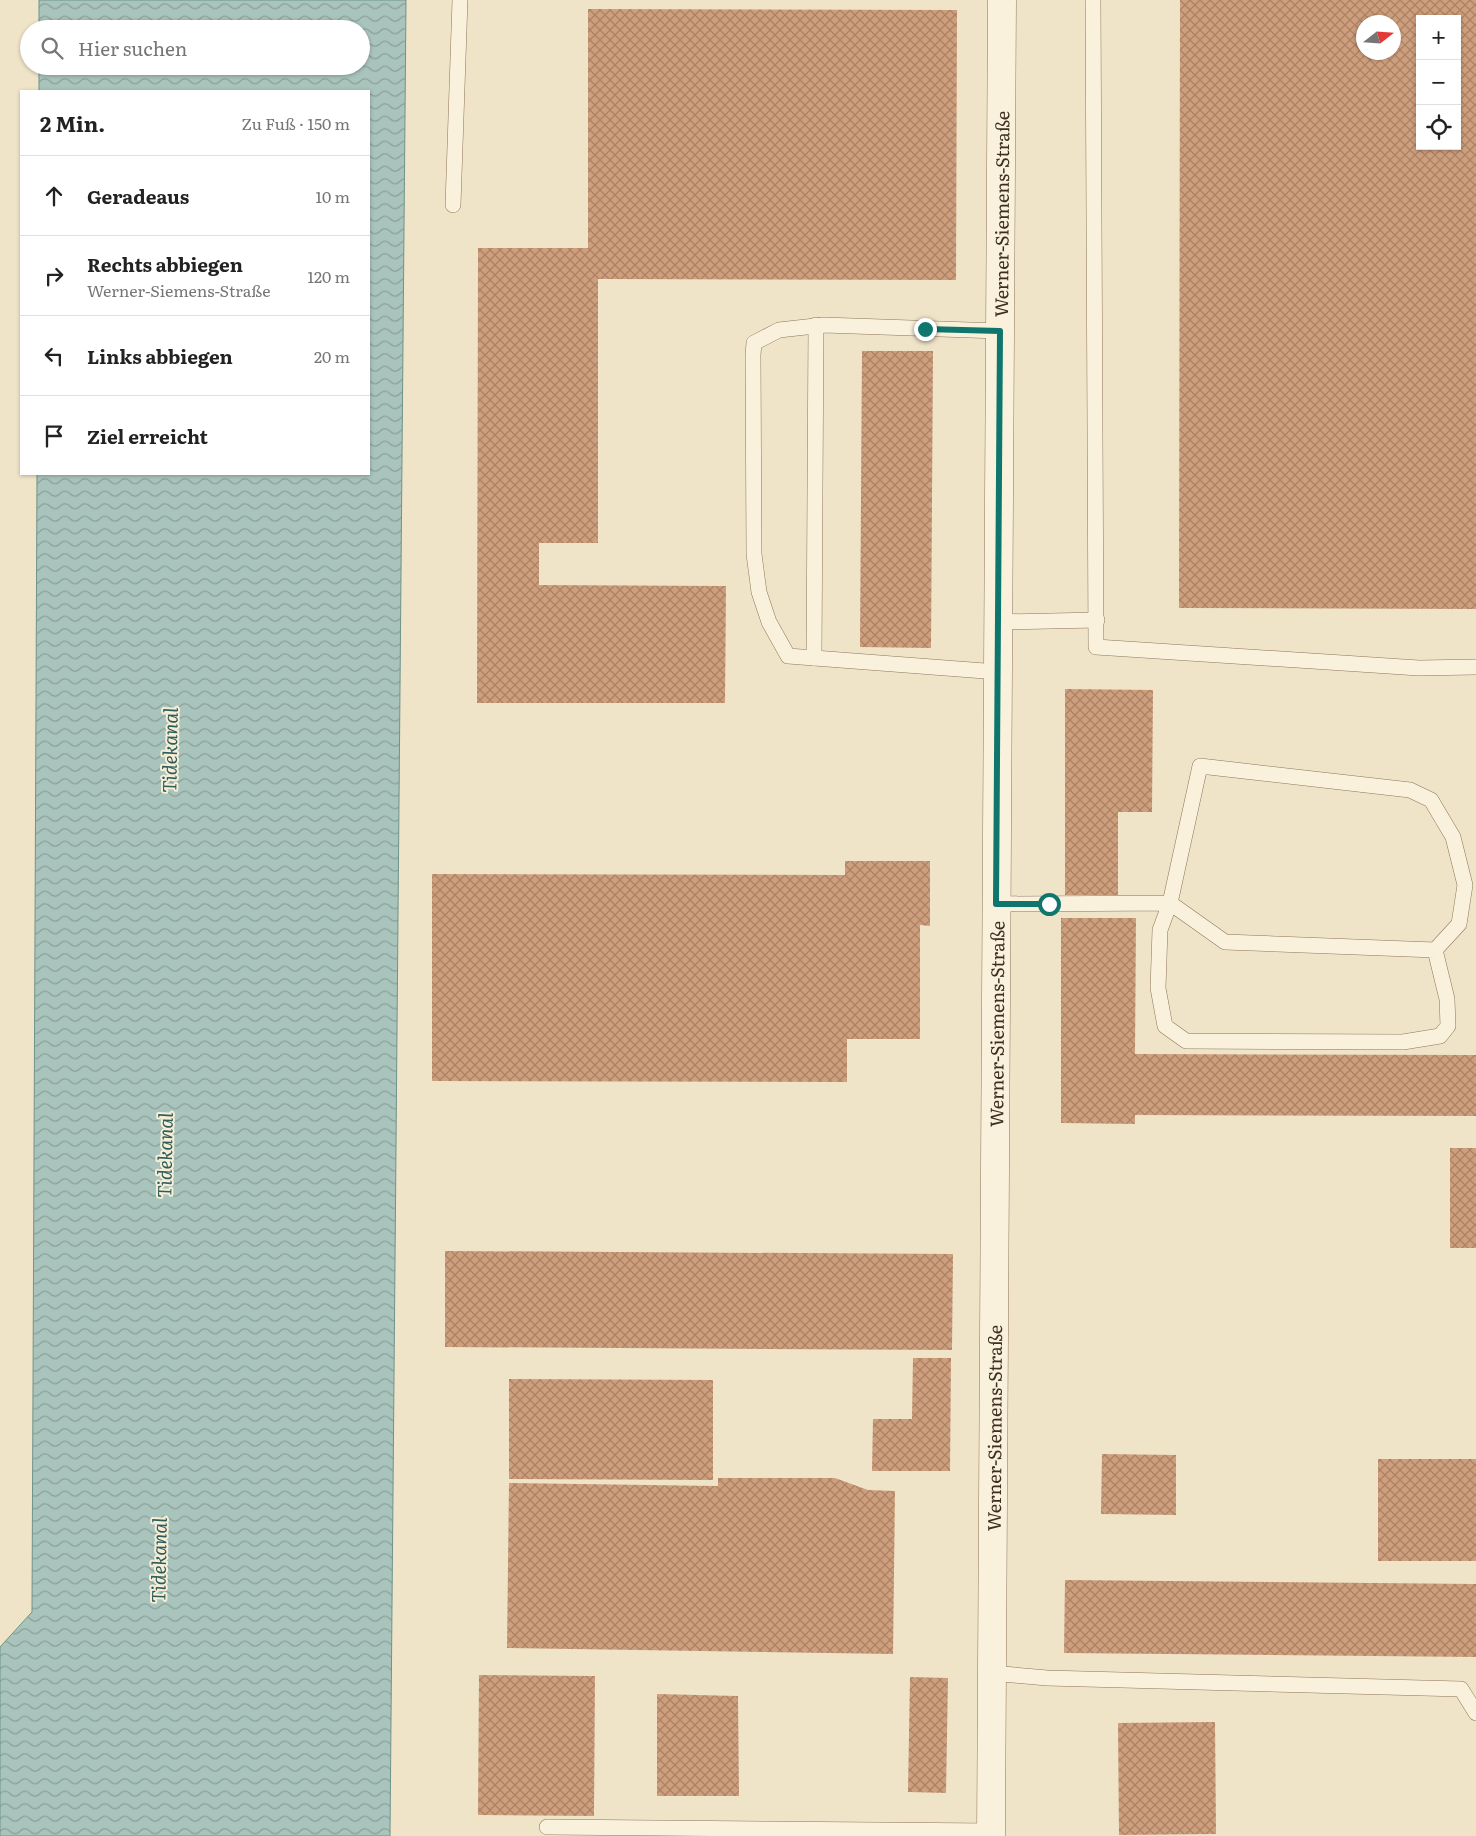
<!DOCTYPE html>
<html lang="de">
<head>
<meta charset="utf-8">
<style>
  body { margin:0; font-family:Literata,serif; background:#f2f2f2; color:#222 }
  .controls { position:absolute; right:15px; top:15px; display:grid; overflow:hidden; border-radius:0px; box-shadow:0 1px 4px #0004 }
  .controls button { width:45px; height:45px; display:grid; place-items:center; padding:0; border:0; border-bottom:1px solid #e0e0e0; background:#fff; color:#222; font:25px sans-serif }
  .compass { position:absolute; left:1356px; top:15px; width:45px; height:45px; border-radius:50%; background:#fff; box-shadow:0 1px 4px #0004; rotate:73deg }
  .stop { position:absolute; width:15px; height:15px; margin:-11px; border:4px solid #0f766e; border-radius:50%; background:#fff }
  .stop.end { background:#0f766e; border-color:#fff; box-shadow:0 1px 5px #0008 }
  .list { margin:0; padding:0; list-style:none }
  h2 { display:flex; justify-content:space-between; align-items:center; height:65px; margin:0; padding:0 20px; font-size:21px }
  h2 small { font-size:16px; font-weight:400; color:#767676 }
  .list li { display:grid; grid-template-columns:32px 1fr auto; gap:15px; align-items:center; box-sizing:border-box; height:80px; padding:0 20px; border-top:1px solid #e0e0e0 }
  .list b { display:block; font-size:19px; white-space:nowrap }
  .list p { margin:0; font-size:16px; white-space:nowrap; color:#767676 }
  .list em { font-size:16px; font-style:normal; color:#767676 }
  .icon { flex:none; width:28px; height:28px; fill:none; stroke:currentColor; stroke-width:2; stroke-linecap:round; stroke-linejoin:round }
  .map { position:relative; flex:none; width:1476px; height:1836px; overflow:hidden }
  .search { position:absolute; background:#fff; box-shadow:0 1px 4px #0004; left:20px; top:20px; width:350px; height:55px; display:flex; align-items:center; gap:12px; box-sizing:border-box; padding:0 18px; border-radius:28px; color:#767676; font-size:19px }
  .panel { position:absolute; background:#fff; box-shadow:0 1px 4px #0004; left:20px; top:90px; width:350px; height:385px; border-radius:0px }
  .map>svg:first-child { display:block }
  .water { fill:url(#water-waves); stroke:#6f938a }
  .building { fill:url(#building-cross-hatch); fill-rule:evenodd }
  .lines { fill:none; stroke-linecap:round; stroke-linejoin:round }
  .service-casing { stroke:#8d765c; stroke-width:16 }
  .minor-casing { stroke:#8d765c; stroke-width:29 }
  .service { stroke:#faf1dc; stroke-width:15 }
  .minor { stroke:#faf1dc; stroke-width:28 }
  .route { stroke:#0f766e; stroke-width:6 }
  .labels { text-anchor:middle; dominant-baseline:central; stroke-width:4; stroke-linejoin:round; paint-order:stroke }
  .street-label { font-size:18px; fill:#3d2e20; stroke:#f7eed8 }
  .water-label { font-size:19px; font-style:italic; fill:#2f5d5a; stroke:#f7eed8 }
</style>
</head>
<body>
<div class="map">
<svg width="1476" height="1836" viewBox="0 0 1476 1836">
  <defs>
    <pattern id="water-waves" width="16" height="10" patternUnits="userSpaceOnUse" patternTransform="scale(1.25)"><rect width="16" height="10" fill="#a9c4bc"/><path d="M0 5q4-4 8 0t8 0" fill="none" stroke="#8ba098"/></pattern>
    <pattern id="building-cross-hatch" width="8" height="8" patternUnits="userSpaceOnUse" patternTransform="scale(1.25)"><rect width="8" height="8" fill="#cf9f7d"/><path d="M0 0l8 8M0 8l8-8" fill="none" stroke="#a98266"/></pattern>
  </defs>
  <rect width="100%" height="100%" fill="#f0e4c8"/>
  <!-- water -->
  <polygon class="water" points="39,0 406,0 390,1836 0,1836 0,1647 32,1612 37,474 369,474 369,91 39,91 39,66 361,66 361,29 39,29"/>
  <!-- building -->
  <g class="building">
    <path d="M1180,0h296v609l-297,-1zM1420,19h37v127h-37zM1364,22h30v30h-30z"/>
    <polygon points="588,9 957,10 956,280 598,279 598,543 539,543 539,585 726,586 725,703 477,703 478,248 588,248"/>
    <polygon points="862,351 933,351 931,648 860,647"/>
    <polygon points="1065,689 1153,690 1152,812 1118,812 1118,895 1065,895"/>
    <polygon points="845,861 930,861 930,926 920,925 920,1039 847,1039 847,1082 432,1081 432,874 845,875"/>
    <polygon points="1061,918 1136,918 1135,1054 1476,1055 1476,1116 1135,1115 1135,1124 1061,1123"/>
    <rect x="1450" y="1148" width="26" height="100"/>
    <polygon points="445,1251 953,1254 952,1350 445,1347"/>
    <polygon points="913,1358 951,1358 950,1471 872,1471 873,1419 912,1419"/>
    <polygon points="509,1379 713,1380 713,1480 509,1479"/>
    <polygon points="1102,1454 1176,1455 1176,1515 1101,1514"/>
    <rect x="1378" y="1459" width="98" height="102"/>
    <polygon points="718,1478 835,1478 868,1490 895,1491 893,1654 507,1648 509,1483 718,1486"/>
    <polygon points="1065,1580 1476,1584 1476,1657 1064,1653"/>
    <polygon points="479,1675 595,1676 594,1816 478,1815"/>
    <polygon points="910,1677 948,1678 946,1793 908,1792"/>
    <polygon points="657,1694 738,1696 739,1796 657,1796"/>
    <polygon points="1215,1722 1216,1834 1119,1835 1118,1723"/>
  </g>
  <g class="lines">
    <!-- service casing -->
    <g class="service-casing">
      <g id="service">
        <polyline points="1093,0 1096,647 1419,668 1476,667"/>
        <polyline points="453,205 460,0"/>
        <polyline points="998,622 1097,620"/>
        <polyline points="814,658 816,325"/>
        <polyline points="998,672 788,656 769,622 759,592 754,554 753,355 754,343 779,330 824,325 999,331"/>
        <polyline points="996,904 1170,903 1225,942 1435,950 1459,924 1465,885 1453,837 1431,800 1410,790 1200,766 1170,903 1160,930 1158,988 1165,1026 1186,1041 1403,1042 1440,1036 1448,1026 1447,999 1435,950"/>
        <polyline points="992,1673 1047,1678 1461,1689 1476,1713"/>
        <polyline points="547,1827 991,1831"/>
      </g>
    </g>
    <!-- minor casing -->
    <g class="minor-casing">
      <g id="minor">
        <path id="s1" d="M991,1836l11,-1836"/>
      </g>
    </g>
    <!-- service -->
    <use href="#service" class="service"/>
    <!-- minor -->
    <use href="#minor" class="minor"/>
  </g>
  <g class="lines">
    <!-- route -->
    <polyline class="route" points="925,329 1000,331 996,904 1049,904"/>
  </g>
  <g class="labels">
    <!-- street labels -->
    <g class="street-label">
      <text stroke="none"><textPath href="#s1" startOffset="1622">Werner-Siemens-Straße</textPath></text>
      <text stroke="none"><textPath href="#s1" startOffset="812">Werner-Siemens-Straße</textPath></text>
      <text stroke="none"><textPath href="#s1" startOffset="408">Werner-Siemens-Straße</textPath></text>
    </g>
    <!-- water labels -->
    <g class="water-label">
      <text transform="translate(169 750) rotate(-89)">Tidekanal</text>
      <text transform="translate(164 1155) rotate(-89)">Tidekanal</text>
      <text transform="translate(158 1560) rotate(-89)">Tidekanal</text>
    </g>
  </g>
</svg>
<div class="controls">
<button>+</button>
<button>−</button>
<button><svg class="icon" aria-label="locate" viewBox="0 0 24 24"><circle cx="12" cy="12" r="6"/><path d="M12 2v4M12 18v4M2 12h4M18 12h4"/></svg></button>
</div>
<svg class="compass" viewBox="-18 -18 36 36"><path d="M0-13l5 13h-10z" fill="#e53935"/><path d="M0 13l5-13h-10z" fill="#767676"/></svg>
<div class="stop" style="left:1049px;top:904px"></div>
<div class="stop end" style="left:925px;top:329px"></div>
<div class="search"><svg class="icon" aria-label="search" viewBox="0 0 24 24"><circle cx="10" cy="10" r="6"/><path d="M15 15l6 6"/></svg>Hier suchen</div>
<section class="panel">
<h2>2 Min.<small>Zu Fuß · 150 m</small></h2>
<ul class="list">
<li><svg class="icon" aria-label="ahead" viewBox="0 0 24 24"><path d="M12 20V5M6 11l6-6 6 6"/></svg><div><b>Geradeaus</b></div><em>10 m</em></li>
<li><svg class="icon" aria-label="right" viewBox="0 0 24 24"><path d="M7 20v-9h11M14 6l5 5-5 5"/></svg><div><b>Rechts abbiegen</b><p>Werner-Siemens-Straße</p></div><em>120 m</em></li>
<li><svg class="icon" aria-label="left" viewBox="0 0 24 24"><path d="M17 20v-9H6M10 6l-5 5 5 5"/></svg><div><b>Links abbiegen</b></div><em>20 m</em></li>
<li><svg class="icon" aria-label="arrive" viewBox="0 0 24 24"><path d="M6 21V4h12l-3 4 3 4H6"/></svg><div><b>Ziel erreicht</b></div></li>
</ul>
</section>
</div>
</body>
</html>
